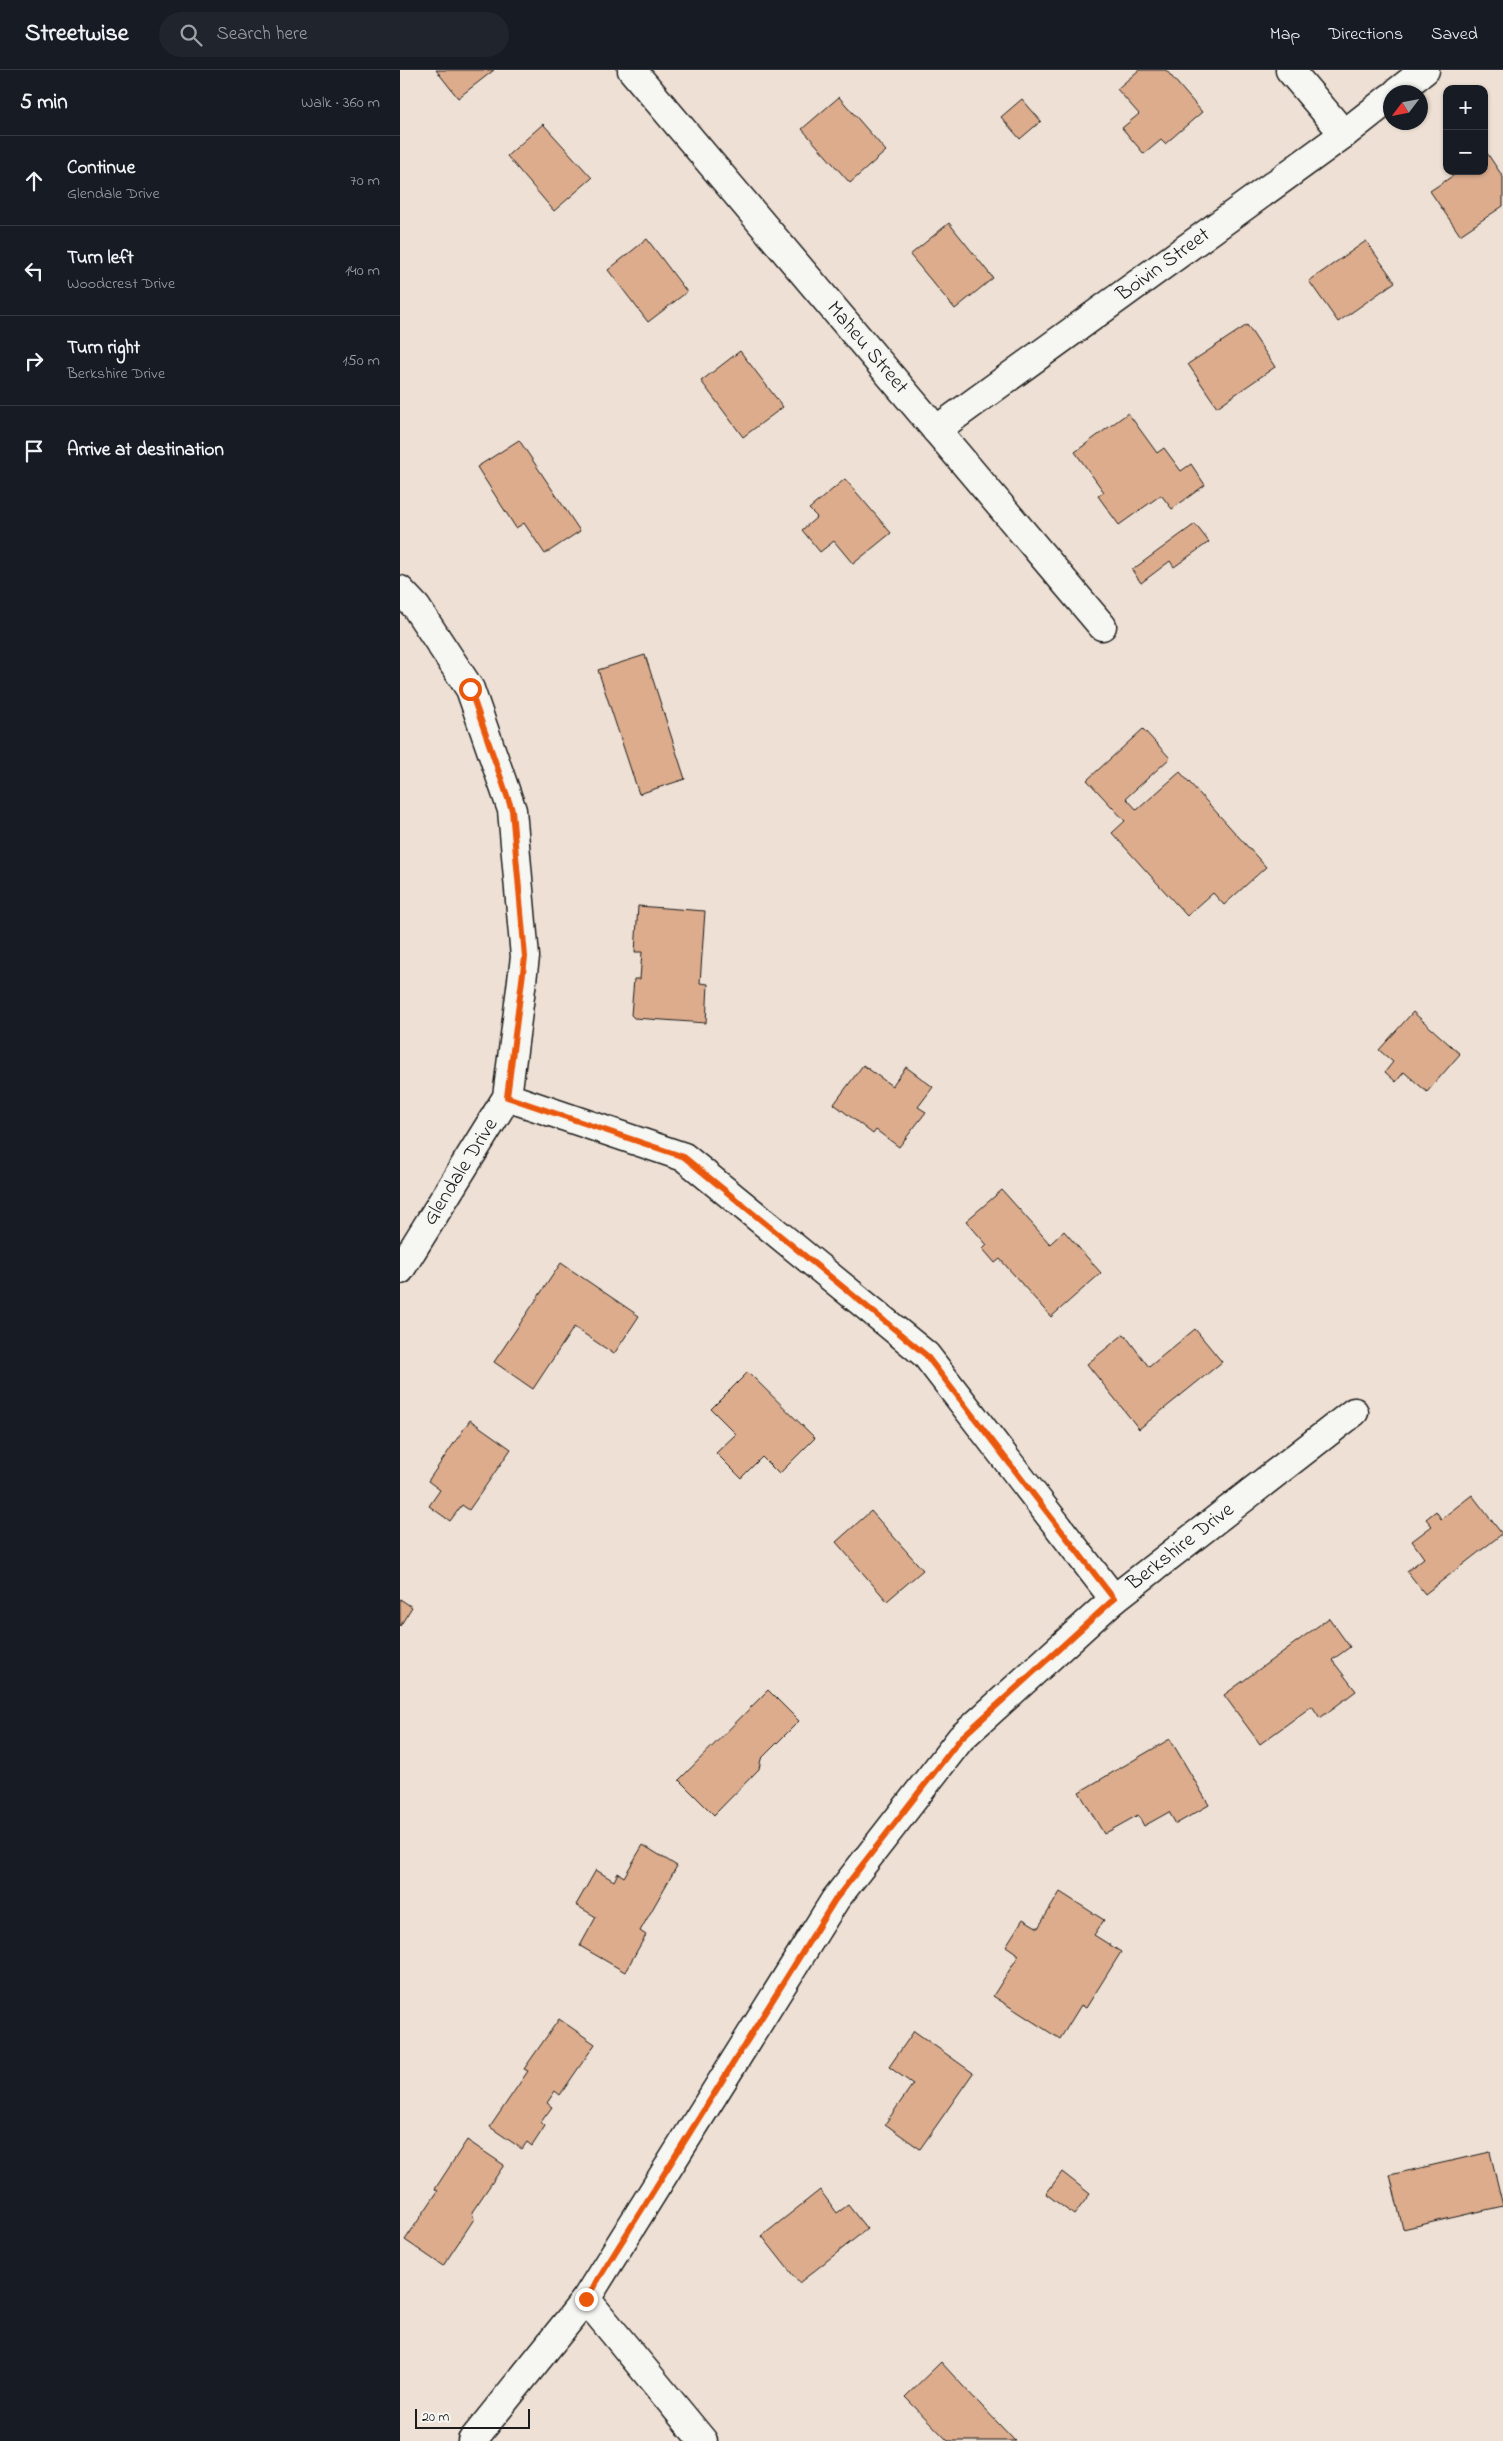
<!DOCTYPE html>
<html lang="en">
<head>
<meta charset="utf-8">
<style>
  body { margin:0; font-family:"Indie Flower",sans-serif; background:#20242c; color:#f1f3f6 }
  .controls { position:absolute; right:15px; top:15px; display:grid; overflow:hidden; border-radius:10px; box-shadow:0 1px 4px #0004 }
  .controls button { width:45px; height:45px; display:grid; place-items:center; padding:0; border:0; border-bottom:1px solid #363941; background:#171b24; color:#f1f3f6; font:25px sans-serif }
  .compass { position:absolute; left:983px; top:15px; width:45px; height:45px; border-radius:50%; background:#171b24; box-shadow:0 1px 4px #0004; rotate:238deg }
  .scale { position:absolute; left:15px; bottom:12px; width:115px; box-sizing:border-box; padding-left:5px; border:2px solid #1c1c1c; border-top:0; font-size:14px; line-height:18px; white-space:nowrap; color:#1c1c1c; -webkit-text-stroke:4px #f6f6f2; paint-order:stroke }
  .stop { position:absolute; width:15px; height:15px; margin:-11px; border:4px solid #ea580c; border-radius:50%; background:#fff }
  .stop.end { background:#ea580c; border-color:#fff; box-shadow:0 1px 5px #0008 }
  .list { margin:0; padding:0; list-style:none }
  h2 { display:flex; justify-content:space-between; align-items:center; height:65px; margin:0; padding:0 20px; font-size:21px }
  h2 small { font-size:16px; font-weight:400; color:#9ea1a6 }
  .list li { display:grid; grid-template-columns:32px 1fr auto; gap:15px; align-items:center; box-sizing:border-box; height:90px; padding:0 20px; border-top:1px solid #363941 }
  .list b { display:block; font-size:19px; white-space:nowrap }
  .list p { margin:0; font-size:16px; white-space:nowrap; color:#9ea1a6 }
  .list em { font-size:16px; font-style:normal; color:#9ea1a6 }
  .icon { flex:none; width:28px; height:28px; fill:none; stroke:currentColor; stroke-width:2; stroke-linecap:round; stroke-linejoin:round }
  .map { position:relative; flex:none; width:1103px; height:2371px; overflow:hidden }
  header { display:flex; align-items:center; gap:30px; box-sizing:border-box; height:70px; padding:0 25px; background:#171b24; border-bottom:1px solid #363941 }
  header strong { font-size:24px }
  nav { display:flex; gap:28px; margin-inline-start:auto; font-size:18px }
  .search { width:350px; height:45px; background:#20242c; display:flex; align-items:center; gap:12px; box-sizing:border-box; padding:0 18px; border-radius:28px; color:#9ea1a6; font-size:19px }
  main { display:flex }
  aside { flex:1; background:#171b24 }
  .map>svg:first-child { display:block }
  .building { fill:#dcac8d; stroke:#1c1c1c }
  .lines { fill:none; stroke-linecap:round; stroke-linejoin:round }
  .minor-casing { stroke:#1c1c1c; stroke-width:31 }
  .minor { stroke:#f6f6f2; stroke-width:28 }
  .route { stroke:#ea580c; stroke-width:6 }
  .labels { text-anchor:middle; dominant-baseline:central; stroke-width:4; stroke-linejoin:round; paint-order:stroke }
  .street-label { font-size:21px; fill:#1c1c1c; stroke:#f6f6f2 }
</style>
</head>
<body>
<header>
<strong>Streetwise</strong>
<div class="search"><svg class="icon" aria-label="search" viewBox="0 0 24 24"><circle cx="10" cy="10" r="6"/><path d="M15 15l6 6"/></svg>Search here</div>
<nav><a>Map</a><a>Directions</a><a>Saved</a></nav>
</header>
<main>
<aside>
<h2>5 min<small>Walk · 360 m</small></h2>
<ul class="list">
<li><svg class="icon" aria-label="ahead" viewBox="0 0 24 24"><path d="M12 20V5M6 11l6-6 6 6"/></svg><div><b>Continue</b><p>Glendale Drive</p></div><em>70 m</em></li>
<li><svg class="icon" aria-label="left" viewBox="0 0 24 24"><path d="M17 20v-9H6M10 6l-5 5 5 5"/></svg><div><b>Turn left</b><p>Woodcrest Drive</p></div><em>140 m</em></li>
<li><svg class="icon" aria-label="right" viewBox="0 0 24 24"><path d="M7 20v-9h11M14 6l5 5-5 5"/></svg><div><b>Turn right</b><p>Berkshire Drive</p></div><em>150 m</em></li>
<li><svg class="icon" aria-label="arrive" viewBox="0 0 24 24"><path d="M6 21V4h12l-3 4 3 4H6"/></svg><div><b>Arrive at destination</b></div></li>
</ul>
</aside>
<div class="map">
<svg width="1103" height="2371" viewBox="0 0 1103 2371">
  <rect width="100%" height="100%" fill="#eee0d4"/>
  <filter id="ink" filterUnits="userSpaceOnUse"><feTurbulence type="fractalNoise" baseFrequency=".02" numOctaves="2"/><feDisplacementMap in="SourceGraphic" scale="10" xChannelSelector="R" yChannelSelector="G"/><feConvolveMatrix kernelMatrix="1 2 1 2 8 2 1 2 1" color-interpolation-filters="sRGB"/></filter>
  <g filter="url(#ink)">
    <!-- building -->
    <g class="building">
      <polygon points="36,0 94,0 58,28"/>
      <polygon points="739,0 766,0 802,42 765,74 761,70 744,84 722,58 739,44 717,19"/>
      <polygon points="439,27 486,81 450,113 402,59"/>
      <polygon points="622,29 641,51 620,69 601,47"/>
      <polygon points="143,54 192,108 154,141 107,86"/>
      <polygon points="1087,83 1103,107 1103,136 1060,165 1030,121 1060,101 1084,101 1084,85"/>
      <polygon points="549,153 593,208 555,239 510,185"/>
      <polygon points="247,169 287,222 248,252 208,200"/>
      <polygon points="966,171 995,212 938,252 909,211"/>
      <polygon points="847,255 875,297 817,337 788,294"/>
      <polygon points="340,281 383,337 343,367 301,311"/>
      <polygon points="728,343 757,383 764,378 781,401 791,394 805,415 772,439 761,425 719,455 698,426 704,422 675,382"/>
      <polygon points="119,370 180,461 145,484 124,453 116,458 77,397"/>
      <polygon points="445,409 491,463 453,494 434,471 420,482 402,460 417,447 409,439"/>
      <polygon points="795,454 809,472 774,497 770,491 741,513 732,500"/>
      <polygon points="245,585 285,709 239,724 198,600"/>
      <polygon points="743,659 770,688 726,728 737,740 780,702 866,797 824,835 813,823 787,846 712,763 725,751 687,710"/>
      <polygon points="238,836 305,841 300,913 308,914 306,953 234,948 231,945 234,909 240,909 242,882 235,882"/>
      <polygon points="1013,942 1060,984 1027,1022 1004,1002 996,1012 985,1002 993,992 979,980"/>
      <polygon points="463,995 492,1016 506,997 533,1017 518,1037 526,1042 499,1077 476,1060 473,1064 434,1034"/>
      <polygon points="602,1120 650,1174 664,1161 701,1203 651,1247 600,1189 595,1193 583,1179 587,1175 566,1151"/>
      <polygon points="161,1193 239,1246 214,1284 174,1257 133,1319 94,1292"/>
      <polygon points="795,1259 822,1292 739,1359 687,1294 724,1264 749,1297"/>
      <polygon points="348,1302 415,1368 379,1404 362,1387 341,1408 316,1383 336,1364 311,1339"/>
      <polygon points="70,1350 111,1379 69,1440 62,1435 50,1451 29,1436 40,1420 28,1411"/>
      <polygon points="1072,1425 1102,1464 1025,1524 1007,1501 1024,1488 1012,1471 1032,1456 1026,1449 1036,1441 1041,1449"/>
      <polygon points="471,1441 523,1500 487,1531 436,1472"/>
      <polygon points="0,1529 12,1537 0,1556"/>
      <polygon points="929,1548 950,1577 932,1590 956,1621 920,1648 912,1636 860,1674 824,1625"/>
      <polygon points="368,1620 399,1651 361,1689 359,1699 314,1745 279,1710"/>
      <polygon points="770,1669 809,1735 776,1754 769,1742 744,1756 738,1745 704,1764 679,1722"/>
      <polygon points="243,1775 277,1796 240,1861 246,1865 225,1902 180,1876 196,1847 176,1835 196,1800 214,1811 218,1803 224,1807"/>
      <polygon points="660,1822 704,1850 694,1865 721,1882 686,1938 681,1935 660,1969 593,1926 619,1885 606,1876 623,1849 638,1858"/>
      <polygon points="159,1949 195,1974 160,2025 155,2021 147,2033 152,2037 141,2052 145,2056 132,2076 127,2072 122,2079 90,2057 128,2001 124,1999"/>
      <polygon points="514,1961 573,2003 520,2079 485,2054 513,2014 489,1997"/>
      <polygon points="67,2070 104,2095 72,2142 74,2149 43,2196 5,2170 38,2121 35,2119"/>
      <polygon points="1090,2082 1103,2136 1003,2159 990,2105"/>
      <polygon points="662,2102 690,2124 674,2145 646,2124"/>
      <polygon points="420,2120 437,2143 448,2135 467,2159 399,2213 362,2166"/>
      <polygon points="541,2292 562,2315 615,2371 548,2371 505,2327"/>
    </g>
    <g class="lines">
      <!-- minor casing -->
      <g class="minor-casing">
        <g id="minor">
          <path id="s1" d="M232,0l470,556"/>
          <polyline points="890,0 944,64"/>
          <polyline points="997,22 1025,0"/>
          <path id="s2" d="M536,360l408,-296 47,-37"/>
          <polyline points="0,520 16,537 70,619 112,740 125,887 107,1027 0,1200"/>
          <polyline points="107,1027 284,1087 526,1285 714,1529"/>
          <polyline points="186,2229 303,2371"/>
          <path id="s3" d="M72,2371l114,-142 249,-399 126,-162 153,-139 240,-187"/>
        </g>
      </g>
      <!-- minor -->
      <use href="#minor" class="minor"/>
    </g>
  </g>
  <g class="lines" filter="url(#ink)">
    <!-- route -->
    <polyline class="route" points="70,619 112,740 125,887 107,1027 284,1087 526,1285 714,1529 561,1668 435,1830 186,2229"/>
  </g>
  <g class="labels">
    <!-- street labels -->
    <g class="street-label">
      <text stroke="none"><textPath href="#s2" startOffset="281">Boivin Street</textPath></text>
      <text stroke="none"><textPath href="#s1" startOffset="364">Maheu Street</textPath></text>
      <text transform="translate(61 1102) rotate(-58)">Glendale Drive</text>
      <text stroke="none"><textPath href="#s3" startOffset="1149">Berkshire Drive</textPath></text>
    </g>
  </g>
</svg>
<div class="controls">
<button>+</button>
<button>−</button>
</div>
<svg class="compass" viewBox="-18 -18 36 36"><path d="M0-13l5 13h-10z" fill="#e53935"/><path d="M0 13l5-13h-10z" fill="#9ea1a6"/></svg>
<div class="scale">20 m</div>
<div class="stop" style="left:70px;top:619px"></div>
<div class="stop end" style="left:186px;top:2229px"></div>
</div>
</main>
</body>
</html>
